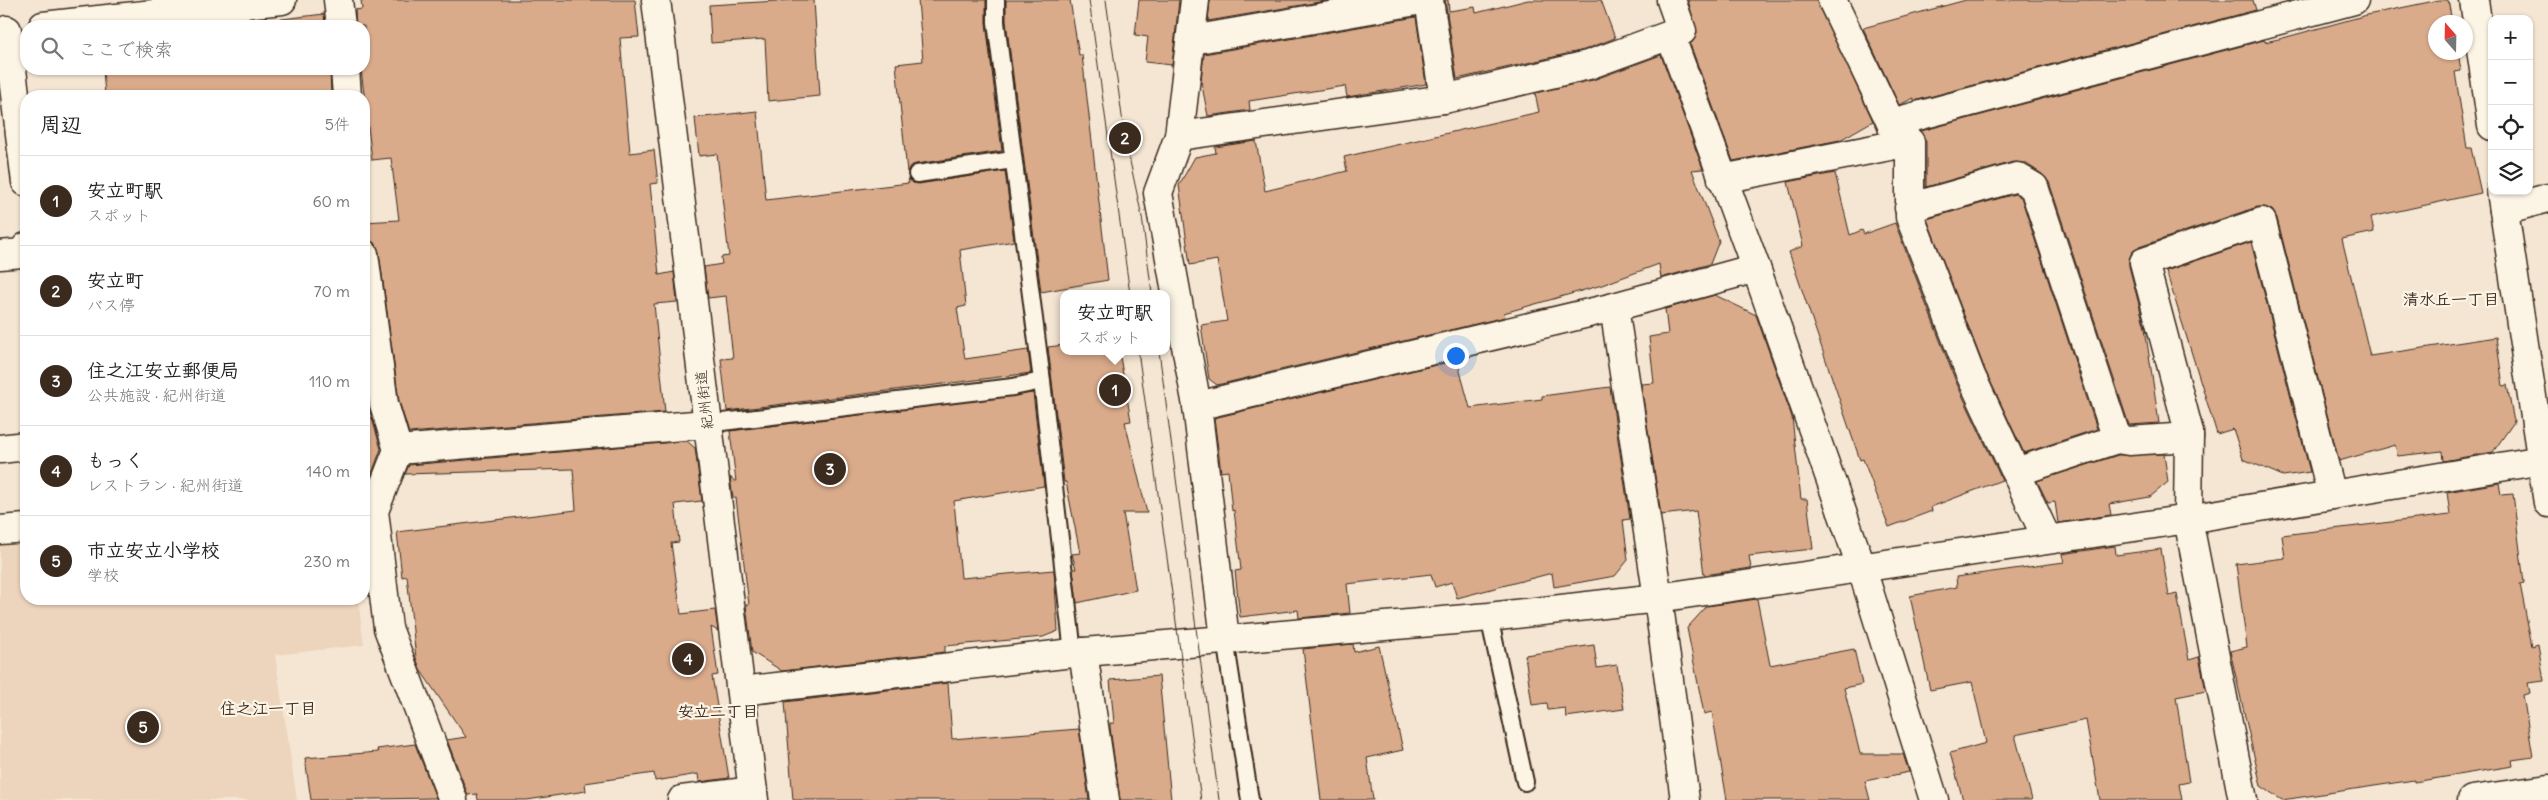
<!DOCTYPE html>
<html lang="ja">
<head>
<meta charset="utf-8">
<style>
  body { margin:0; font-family:Delius,"Klee One",sans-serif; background:#f2f2f2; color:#222 }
  .controls { position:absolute; right:15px; top:15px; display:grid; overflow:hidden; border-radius:10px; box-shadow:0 1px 4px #0004 }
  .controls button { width:45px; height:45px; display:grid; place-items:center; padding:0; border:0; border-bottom:1px solid #e0e0e0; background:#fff; color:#222; font:25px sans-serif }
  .compass { position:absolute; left:2428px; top:15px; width:45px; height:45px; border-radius:50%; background:#fff; box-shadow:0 1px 4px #0004; rotate:340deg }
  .you { position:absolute; left:1455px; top:355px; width:18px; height:18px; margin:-12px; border:4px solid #fff; border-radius:50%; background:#1a73e8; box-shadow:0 0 0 8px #1a73e833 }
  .badge { display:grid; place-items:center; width:32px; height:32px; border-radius:50%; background:#3b2a1e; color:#fff; font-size:16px; font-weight:700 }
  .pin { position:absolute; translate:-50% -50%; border:2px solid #fff; box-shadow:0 1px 5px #0006 }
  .popup { position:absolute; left:1060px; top:290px; width:110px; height:65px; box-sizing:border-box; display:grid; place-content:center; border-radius:10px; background:#fff; filter:drop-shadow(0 1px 4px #0005); font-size:16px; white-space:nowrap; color:#767676 }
  .popup b { font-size:19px; color:#222 }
  .popup::after { content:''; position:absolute; left:50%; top:100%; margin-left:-10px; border:10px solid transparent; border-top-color:#fff }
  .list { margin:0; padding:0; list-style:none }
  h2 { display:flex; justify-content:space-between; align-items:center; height:65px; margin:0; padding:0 20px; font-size:21px }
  h2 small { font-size:16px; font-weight:400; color:#767676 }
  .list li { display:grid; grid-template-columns:32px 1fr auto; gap:15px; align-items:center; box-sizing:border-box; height:90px; padding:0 20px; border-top:1px solid #e0e0e0 }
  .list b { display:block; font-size:19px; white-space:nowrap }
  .list p { margin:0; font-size:16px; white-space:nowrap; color:#767676 }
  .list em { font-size:16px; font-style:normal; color:#767676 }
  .icon { flex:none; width:28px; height:28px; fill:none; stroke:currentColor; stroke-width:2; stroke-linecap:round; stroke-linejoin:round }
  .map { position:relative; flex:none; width:2548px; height:800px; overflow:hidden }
  .search { position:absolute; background:#fff; box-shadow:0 1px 4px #0004; left:20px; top:20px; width:350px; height:55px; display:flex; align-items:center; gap:12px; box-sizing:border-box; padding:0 18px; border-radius:20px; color:#767676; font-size:19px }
  .panel { position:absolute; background:#fff; box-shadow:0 1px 4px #0004; left:20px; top:90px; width:350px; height:515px; border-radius:20px }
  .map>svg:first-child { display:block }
  .built { fill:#edd4bd }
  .building { fill:#daab8b; stroke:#3b2a1e }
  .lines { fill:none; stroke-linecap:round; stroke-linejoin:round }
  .lane-casing { stroke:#3b2a1e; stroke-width:20 }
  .street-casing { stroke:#3b2a1e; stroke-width:31 }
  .lane { stroke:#fcf5e5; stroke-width:16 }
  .street { stroke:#fcf5e5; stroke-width:28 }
  .tram { stroke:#3b2a1e; stroke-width:1 }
  .labels { text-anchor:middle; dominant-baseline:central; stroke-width:4.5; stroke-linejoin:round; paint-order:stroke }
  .street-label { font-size:15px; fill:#3b2a1e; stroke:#fcf5e5 }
  .neighbourhood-label { font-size:16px; font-weight:bold; fill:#3b2a1e; stroke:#fcf5e5 }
</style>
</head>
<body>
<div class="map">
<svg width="2548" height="800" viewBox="0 0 2548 800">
  <rect width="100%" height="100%" fill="#f5e6d3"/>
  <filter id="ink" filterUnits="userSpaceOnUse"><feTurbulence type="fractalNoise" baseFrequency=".02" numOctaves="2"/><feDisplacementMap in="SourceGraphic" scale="10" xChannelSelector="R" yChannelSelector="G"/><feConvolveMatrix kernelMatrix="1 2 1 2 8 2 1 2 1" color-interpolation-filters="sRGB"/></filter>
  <g filter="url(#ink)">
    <!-- built -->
    <polygon class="built" points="26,541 26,599 358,599 364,645 275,655 297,800 0,800 0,542"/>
    <!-- building -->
    <g class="building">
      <polygon points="361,0 635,0 639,37 620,38 630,153 654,150 658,183 650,184 659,275 674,272 677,302 654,304 665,412 409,433 399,401 379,252 376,244 364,239 364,222 399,220 391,158 372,160 361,69 364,69 364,26 356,26 355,10 362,9"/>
      <polygon points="795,0 814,0 820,96 768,101 765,39 711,43 709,5"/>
      <polygon points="918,0 986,0 986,23 1002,151 916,164 910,166 907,172 896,64 923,61"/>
      <polygon points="1006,0 1070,0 1079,55 1082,55 1108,280 1041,292 1006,21"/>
      <polygon points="1139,0 1179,0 1172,65 1145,62 1148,37 1135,35"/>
      <polygon points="1210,0 1331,0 1208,21"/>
      <polygon points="1445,0 1448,0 1449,11 1475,7 1476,13 1528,0 1601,0 1615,38 1584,50 1457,79"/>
      <polygon points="1688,0 1817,0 1873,121 1840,140 1733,161 1690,44 1697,33"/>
      <polygon points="1966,0 2253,0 2256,10 1914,101 1914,98 1899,105 1863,28"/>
      <polygon points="2439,0 2448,0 2452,22 2436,22 2436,52 2458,52 2461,71 2455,72 2467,148 2471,148 2481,193 2371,217 2374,232 2342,239 2370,356 2496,337 2503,386 2507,385 2514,422 2493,452 2443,461 2442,451 2398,456 2395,445 2339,461 2277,218 2272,210 2265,207 2257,207 2139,247 2132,252 2129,259 2129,266 2145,328 2159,423 2129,425 2049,182 2042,174 2025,163 2013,162 1926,187 1926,142 1921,131 2264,40 2265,42 2283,38 2367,15"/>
      <polygon points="324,14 325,26 220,26 232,25"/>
      <polygon points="1416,17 1426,84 1347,97 1345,86 1249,101 1250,110 1208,116 1201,81 1204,54"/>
      <polygon points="1661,55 1703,169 1692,170 1719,241 1710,264 1661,278 1659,264 1602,285 1504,313 1505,317 1217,385 1209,379 1201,325 1227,321 1217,260 1190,265 1179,185 1195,157 1216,153 1215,147 1256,141 1265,191 1347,171 1344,157 1539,112 1535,93 1593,80"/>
      <polygon points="103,69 330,69 331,96 105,96"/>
      <polygon points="757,111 766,200 909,183 908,178 913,183 918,184 1005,171 1014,241 960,250 966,306 957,308 965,359 1028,350 1031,373 727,411 721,359 733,358 726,296 708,298 704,267 722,264 721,257 729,256 717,154 699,156 695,118"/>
      <polygon points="1835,173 1850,235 1862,230 1864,234 1895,223 1956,382 2002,480 1931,507 1932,511 1889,527 1863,459 1860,460 1789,252 1803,246 1788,182"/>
      <polygon points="2015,194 2021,197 2097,429 2024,453 1985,370 1927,219"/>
      <polygon points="2251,242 2310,472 2283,476 2243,459 2233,429 2217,434 2166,271"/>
      <polygon points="1715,295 1756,315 1792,417 1801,499 1807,499 1813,549 1749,556 1751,568 1704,575 1696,511 1661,515 1641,384 1654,383 1649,337 1668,334 1665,309"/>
      <polygon points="1064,345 1064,351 1119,351 1131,421 1125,422 1147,513 1123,513 1136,590 1077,603 1073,569 1076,569 1072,554 1080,553 1066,482 1064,482 1048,347"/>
      <polygon points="1457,360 1470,408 1542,399 1542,396 1610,387 1630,519 1623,520 1628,560 1615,576 1554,587 1552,573 1457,598 1452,582 1435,587 1431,574 1347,584 1350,613 1299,618 1298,610 1240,617 1235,571 1241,570 1234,510 1232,511 1228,471 1221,472 1214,418"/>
      <polygon points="364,370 369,408 381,449 371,476 364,476"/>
      <polygon points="1033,393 1044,486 954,501 961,578 1054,570 1058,631 1043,637 945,646 945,652 782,671 752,652 746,605 749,605 736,498 733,498 730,477 736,482 730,431"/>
      <polygon points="687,441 695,448 702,501 675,504 679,542 671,543 681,614 715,610 718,631 711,627 718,675 712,676 729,778 699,782 698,774 655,781 654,773 585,783 586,791 527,800 478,800 477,794 468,795 447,740 466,737 421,671 416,658 407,576 402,577 397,532 576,510 573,469 405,474 409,465"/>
      <polygon points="2164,454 2168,482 2150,497 2109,504 2111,515 2058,523 2055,502 2048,503 2037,481 2118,455"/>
      <polygon points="2499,483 2501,495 2513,494 2524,583 2520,584 2532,646 2538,644 2544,681 2528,683 2530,693 2523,695 2533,757 2512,760 2513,766 2414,782 2414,780 2282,800 2261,786 2230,651 2247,647 2236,564 2285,558 2282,535 2450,515 2447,492"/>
      <polygon points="2115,546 2116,555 2161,549 2169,596 2177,594 2189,660 2199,657 2206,691 2176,697 2189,782 2179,784 2182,800 2100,800 2086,720 2015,735 2032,800 1963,800 1950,753 1986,743 1972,682 1930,690 1910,596 1957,587 1956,577 2064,562 2062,554"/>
      <polygon points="1757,599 1770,665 1854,649 1862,684 1844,688 1860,754 1903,754 1909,772 1865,781 1870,800 1727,800 1712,712 1704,714 1687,628 1707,606"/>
      <polygon points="1353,644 1354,652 1379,646 1403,750 1367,758 1373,800 1321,800 1303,649"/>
      <polygon points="1594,645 1597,668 1617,665 1624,709 1566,717 1565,708 1548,710 1547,703 1532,705 1525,655"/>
      <polygon points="1159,676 1171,800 1120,800 1110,727 1110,723 1114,723 1110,680"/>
      <polygon points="948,683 952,739 1079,729 1089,800 793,800 785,702"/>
      <polygon points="415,744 436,798 311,800 305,758 378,752 377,749"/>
    </g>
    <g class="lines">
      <!-- lane casing -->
      <g class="lane-casing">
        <g id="lane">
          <polyline points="996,0 996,22 1042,381 1073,653"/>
          <polyline points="917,174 1013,160"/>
          <polyline points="706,424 1013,387 1042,381"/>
          <polyline points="1489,617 1525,782"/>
          <polyline points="1225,639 1250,800"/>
        </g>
      </g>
      <!-- street casing -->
      <g class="street-casing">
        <g id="street">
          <polyline points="338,0 341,26"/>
          <polyline points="656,0 754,800"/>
          <polyline points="1195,0 1179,136 1158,193 1197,406 1225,639"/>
          <polyline points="1429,0 1444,99"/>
          <polyline points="1671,0 1682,31 1670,35 1756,268 1861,566 1934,800"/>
          <polyline points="1832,0 1891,123 1896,139"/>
          <polyline points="2474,0 2492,126"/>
          <polyline points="43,26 282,0"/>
          <polyline points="7,30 26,182"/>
          <polyline points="1192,40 1422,0"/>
          <polyline points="345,69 347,96"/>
          <polyline points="1891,123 2354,0"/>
          <polyline points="1179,136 1444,99 1588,65 1670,35"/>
          <polyline points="1722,179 1910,142 1910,217 1971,376 2047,539"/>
          <polyline points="2501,191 2548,503"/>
          <polyline points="1909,208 2017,177 2034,187 2117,439 2129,441 2189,437"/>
          <polyline points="2504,210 2548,198"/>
          <polyline points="364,254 384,404 398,450 374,511 388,628 453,800"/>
          <polyline points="0,255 22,253 26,247"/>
          <polyline points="1614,307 1658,598 1685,800"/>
          <polyline points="1197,406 1614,307 1756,268"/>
          <polyline points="0,449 26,446"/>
          <polyline points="398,450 706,424"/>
          <polyline points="2016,472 2117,439"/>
          <polyline points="0,530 26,528"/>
          <polyline points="1083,652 1105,800"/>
          <polyline points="741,691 1073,653 1489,617 1658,598 2188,519 2548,459"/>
          <polyline points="682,800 753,791"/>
          <polyline points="2243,800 2188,519 2189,432 2144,262 2262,222 2332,495"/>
          <polyline points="2472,800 2548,789"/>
        </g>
      </g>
      <!-- lane -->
      <use href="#lane" class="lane"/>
      <!-- street -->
      <use href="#street" class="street"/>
      <!-- tram -->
      <g class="tram">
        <polyline points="1089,0 1130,294"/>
        <polyline points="1106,0 1125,138 1142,217 1152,294"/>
        <polyline points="1138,351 1201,800"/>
        <polyline points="1159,351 1219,800"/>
      </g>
    </g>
  </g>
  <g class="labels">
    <!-- street labels -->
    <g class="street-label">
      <text transform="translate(704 400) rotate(-97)">紀州街道</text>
    </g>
    <!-- neighbourhood labels -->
    <g class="neighbourhood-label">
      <text x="2451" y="299">清水丘一丁目</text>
      <text x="268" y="708">住之江一丁目</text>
      <text x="718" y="711">安立二丁目</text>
    </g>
  </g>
</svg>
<div class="controls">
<button>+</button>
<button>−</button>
<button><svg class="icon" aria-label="locate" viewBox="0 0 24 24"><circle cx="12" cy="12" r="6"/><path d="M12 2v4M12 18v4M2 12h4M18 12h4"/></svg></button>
<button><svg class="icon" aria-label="layers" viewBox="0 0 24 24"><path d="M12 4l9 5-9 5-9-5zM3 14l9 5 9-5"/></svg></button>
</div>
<svg class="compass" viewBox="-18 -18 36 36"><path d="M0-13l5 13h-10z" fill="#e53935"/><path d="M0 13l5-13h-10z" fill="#767676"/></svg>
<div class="you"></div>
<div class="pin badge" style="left:1115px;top:390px">1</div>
<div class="popup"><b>安立町駅</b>スポット</div>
<div class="pin badge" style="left:1125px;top:138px">2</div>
<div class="pin badge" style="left:830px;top:469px">3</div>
<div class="pin badge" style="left:688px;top:659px">4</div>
<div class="pin badge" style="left:143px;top:727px">5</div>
<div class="search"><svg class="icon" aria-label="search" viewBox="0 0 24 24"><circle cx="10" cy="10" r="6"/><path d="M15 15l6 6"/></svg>ここで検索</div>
<section class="panel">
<h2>周辺<small>5件</small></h2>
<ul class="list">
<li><span class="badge">1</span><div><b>安立町駅</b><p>スポット</p></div><em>60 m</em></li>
<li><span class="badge">2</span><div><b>安立町</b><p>バス停</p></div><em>70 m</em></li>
<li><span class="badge">3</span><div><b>住之江安立郵便局</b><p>公共施設 · 紀州街道</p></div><em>110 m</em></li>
<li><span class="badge">4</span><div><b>もっく</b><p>レストラン · 紀州街道</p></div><em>140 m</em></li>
<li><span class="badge">5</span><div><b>市立安立小学校</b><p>学校</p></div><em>230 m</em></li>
</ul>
</section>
</div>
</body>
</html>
